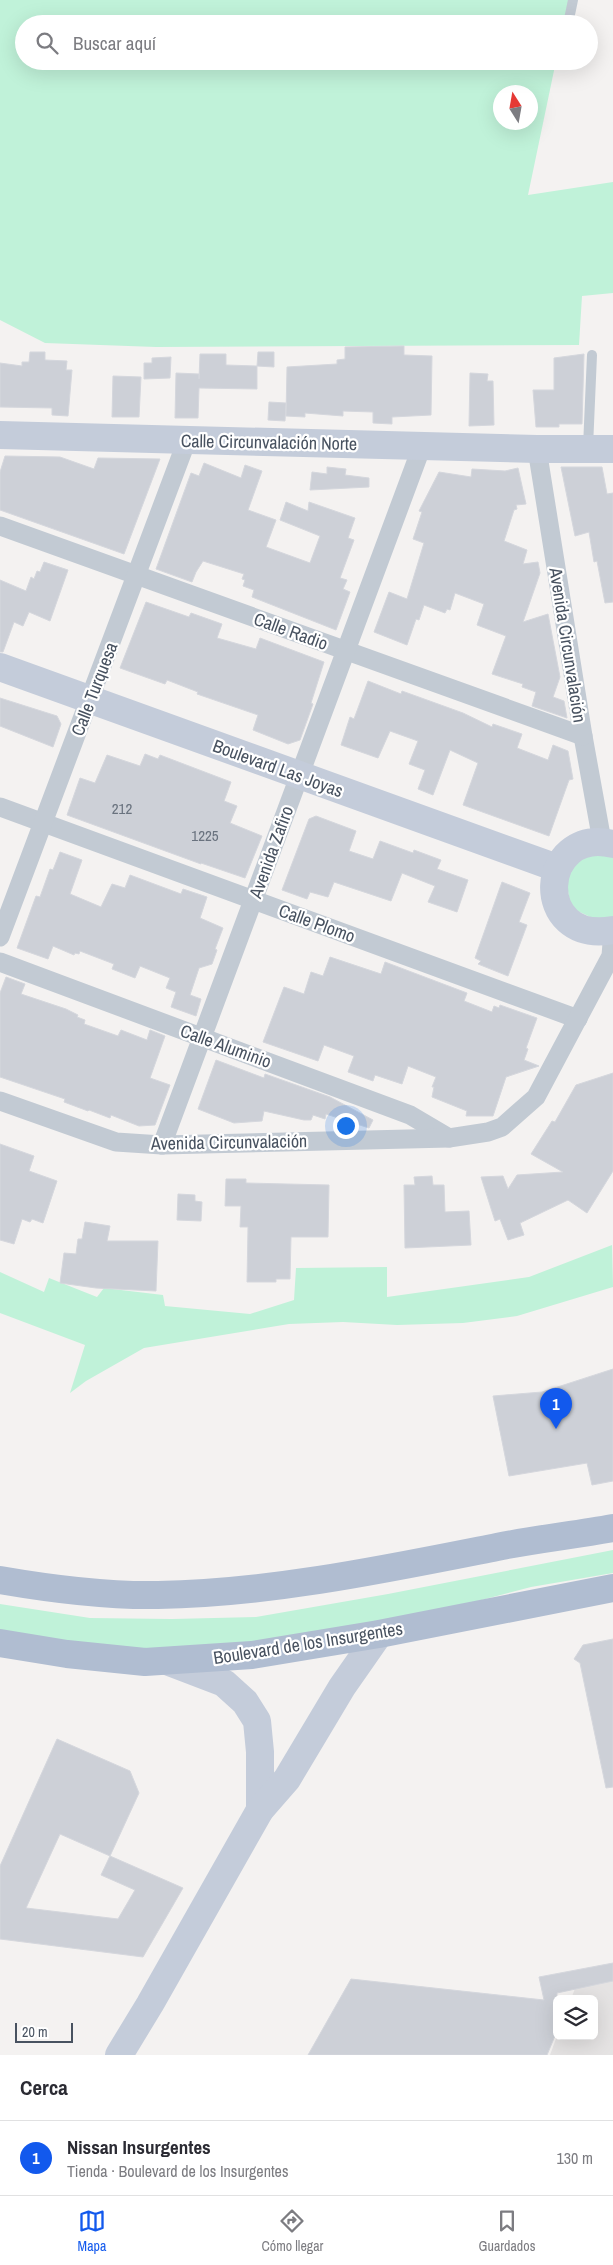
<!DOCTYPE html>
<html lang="es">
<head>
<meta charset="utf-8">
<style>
  body { margin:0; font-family:"Archivo Narrow",sans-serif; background:#f2f2f3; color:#2b2b33 }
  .controls { position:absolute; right:15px; bottom:15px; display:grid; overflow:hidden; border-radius:8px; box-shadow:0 5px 20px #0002 }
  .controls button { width:45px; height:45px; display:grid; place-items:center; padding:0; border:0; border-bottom:1px solid #e1e1e2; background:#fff; color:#2b2b33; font:25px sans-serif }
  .compass { position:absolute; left:493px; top:85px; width:45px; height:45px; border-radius:50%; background:#fff; box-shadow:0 5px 20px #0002; rotate:349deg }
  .scale { position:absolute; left:15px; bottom:12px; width:58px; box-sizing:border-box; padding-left:5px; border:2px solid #485260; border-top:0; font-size:14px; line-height:18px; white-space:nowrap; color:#485260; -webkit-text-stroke:4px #fff; paint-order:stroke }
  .you { position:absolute; left:345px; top:1125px; width:18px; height:18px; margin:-12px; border:4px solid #fff; border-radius:50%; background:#1a73e8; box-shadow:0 0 0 8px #1a73e833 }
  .badge { display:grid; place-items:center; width:32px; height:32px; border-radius:50%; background:#1259ed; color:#fff; font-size:16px; font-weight:700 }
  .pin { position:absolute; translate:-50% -41px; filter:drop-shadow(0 1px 2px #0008) }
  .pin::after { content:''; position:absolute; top:26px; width:18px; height:15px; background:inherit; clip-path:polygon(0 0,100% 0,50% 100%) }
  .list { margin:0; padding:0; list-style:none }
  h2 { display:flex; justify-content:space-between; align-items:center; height:65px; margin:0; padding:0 20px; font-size:21px }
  h2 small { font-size:16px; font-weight:400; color:#7c7c81 }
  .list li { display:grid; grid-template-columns:32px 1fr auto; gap:15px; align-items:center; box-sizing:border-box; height:75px; padding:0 20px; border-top:1px solid #e1e1e2 }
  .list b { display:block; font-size:19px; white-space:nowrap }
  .list p { margin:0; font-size:16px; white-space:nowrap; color:#7c7c81 }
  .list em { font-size:16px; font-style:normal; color:#7c7c81 }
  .icon { flex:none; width:28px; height:28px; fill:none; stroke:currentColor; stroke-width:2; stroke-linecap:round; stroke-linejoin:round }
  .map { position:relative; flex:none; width:613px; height:2055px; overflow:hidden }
  .search { position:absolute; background:#fff; box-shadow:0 5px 20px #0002; left:15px; right:15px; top:15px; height:55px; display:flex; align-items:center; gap:12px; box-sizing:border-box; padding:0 18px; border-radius:28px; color:#7c7c81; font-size:19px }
  .sheet { height:140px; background:#fff }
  nav { display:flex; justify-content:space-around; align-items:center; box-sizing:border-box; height:70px; border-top:1px solid #e1e1e2; background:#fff; font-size:14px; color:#7c7c81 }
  nav a { display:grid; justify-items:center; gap:2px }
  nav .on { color:#1259ed }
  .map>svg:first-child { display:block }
  .education { fill:#e5e3e3 }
  .green { fill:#c0f2d9; fill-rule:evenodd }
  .building { fill:#cdd0d7; stroke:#d5d7dd }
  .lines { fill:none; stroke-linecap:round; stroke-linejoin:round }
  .lane { stroke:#c2cad3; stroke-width:10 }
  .street { stroke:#c2cad3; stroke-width:19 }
  .secondary { stroke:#c4ccda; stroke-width:28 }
  .primary { stroke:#b0bdd1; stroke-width:28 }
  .labels { text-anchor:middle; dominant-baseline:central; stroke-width:4.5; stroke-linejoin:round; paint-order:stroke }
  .number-label { font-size:15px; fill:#69727e }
  .street-label { font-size:18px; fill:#485260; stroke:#fff }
</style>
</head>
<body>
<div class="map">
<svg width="613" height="2055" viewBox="0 0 613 2055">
  <rect width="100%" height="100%" fill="#f4f2f1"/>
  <!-- education -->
  <polygon class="education" points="613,1979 613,2055 550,2055 557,2036 594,2036 594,1999 571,1999 576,1986"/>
  <!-- green -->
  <g class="green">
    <path d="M0,0h569l-5,24h-540v37h532l-28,134 85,-13v111l-31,3 -3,49 -423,2 -111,-4 -45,-23zM500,92h30v30h-30z"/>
    <polygon points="613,853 613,920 601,922 571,908 565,874 581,855"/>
    <polygon points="612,1245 613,1287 517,1316 463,1323 397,1325 343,1322 289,1324 144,1348 86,1381 70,1393 85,1345 0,1313 0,1272 44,1292 49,1278 97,1297 104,1288 163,1295 165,1306 250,1314 294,1300 296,1268 387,1267 387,1297 529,1277"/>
    <polygon points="613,1550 613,1573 531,1587 478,1601 270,1643 157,1649 87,1648 0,1633 0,1604 90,1618 172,1619 256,1617 388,1594"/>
  </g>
  <!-- building -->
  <g class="building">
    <polygon points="404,346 404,355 432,356 431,415 392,417 392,424 373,423 373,412 343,411 343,416 305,413 305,417 286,416 287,367 337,364 337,360 345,359 345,347"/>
    <polygon points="30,352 45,352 45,360 67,361 66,370 72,370 68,416 52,415 52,408 0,407 0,363 22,366 22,362 29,362"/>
    <polygon points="258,352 274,352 274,367 257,366 257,389 199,388 198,418 175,418 176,373 199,374 199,379 200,354 226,354 226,365 257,366"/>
    <polygon points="584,354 582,424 559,424 559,427 536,427 533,390 554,390 554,358"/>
    <polygon points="171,357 170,378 144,379 144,363 152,363 152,358"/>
    <polygon points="470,373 488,374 487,381 493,381 494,425 469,426"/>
    <polygon points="113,376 141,377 139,417 112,417"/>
    <polygon points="269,402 286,403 285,421 268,420"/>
    <polygon points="5,456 60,457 94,469 98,458 160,459 124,554 0,510 0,472"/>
    <polygon points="204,463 241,478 245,465 262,471 248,510 276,520 266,547 310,563 320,536 280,520 286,502 308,511 309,502 355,518 348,538 354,540 340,578 347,580 343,589 350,592 336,630 252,597 254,590 243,586 245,580 242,579 244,574 203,561 196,572 192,582 156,569 191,473 199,476"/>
    <polygon points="327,467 346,469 345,475 369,478 369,487 310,490 312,472 327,474"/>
    <polygon points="561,467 602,467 607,494 613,493 613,602 605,603 597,561 594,562 589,532 575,536"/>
    <polygon points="518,468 526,504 516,505 517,509 514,510 504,541 527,550 523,564 538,562 540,573 523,622 548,614 560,677 553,697 564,701 567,718 532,706 536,692 522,687 523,684 492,674 506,636 477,625 484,604 455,593 450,610 447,609 445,613 424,605 419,620 416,619 407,645 374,632 389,592 407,599 424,543 413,539 422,512 419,511 439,472 471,477 472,469 505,471"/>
    <polygon points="44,562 68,570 50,621 29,612 23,626 14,622 3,652 0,652 0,580 26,591 31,577 34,579 37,571 40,572"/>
    <polygon points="146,602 189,617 191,613 222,624 217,638 256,649 260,638 324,662 311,703 313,704 300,740 288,744 253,730 258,715 197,694 198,692 167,680 165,684 120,668"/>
    <polygon points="368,681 401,694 402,691 463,713 492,727 493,724 522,734 517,748 548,760 553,745 568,751 573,779 569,780 549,836 463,805 478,763 450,750 433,795 418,789 425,770 409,764 418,741 390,731 378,758 341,745 350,717 354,719"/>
    <polygon points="0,698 57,716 61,724 53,747 0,726"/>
    <polygon points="145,754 158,759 160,755 231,782 224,801 237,806 230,823 262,836 245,878 201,863 201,864 67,815 80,778 95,783 107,755 140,766"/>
    <polygon points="316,816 356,831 349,851 373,859 380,841 413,853 414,850 441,860 437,869 468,880 457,912 428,902 435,886 402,873 391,901 334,882 328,897 310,892 307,899 282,890 309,819"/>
    <polygon points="60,852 82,860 70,894 101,907 112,884 125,888 130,875 181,894 183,889 207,897 200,918 223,928 215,949 217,950 212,964 199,968 190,995 201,999 196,1016 171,1007 176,992 166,988 170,978 140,966 135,978 112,969 114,964 80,951 79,954 75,953 74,955 53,946 48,959 17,948 36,896 40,897 50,869 53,870"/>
    <polygon points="502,882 530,893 519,922 527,925 508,976 478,964 481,961 475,958"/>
    <polygon points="330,957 381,974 385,962 467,993 464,1001 492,1012 494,1006 499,1008 500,1005 537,1018 526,1048 528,1049 524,1060 539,1066 506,1077 493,1116 466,1116 467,1111 432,1097 434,1087 432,1087 436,1077 408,1066 402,1084 375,1075 373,1081 348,1072 354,1056 324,1045 318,1061 263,1042 284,987 304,994 311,972 323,976"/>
    <polygon points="6,977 25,984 21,994 66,1009 78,1015 77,1017 85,1020 84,1024 118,1036 121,1030 147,1040 150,1030 165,1036 150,1078 170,1085 155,1125 139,1126 111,1115 110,1118 89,1110 88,1111 64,1102 65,1099 0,1077 0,993"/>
    <polygon points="216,1060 264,1078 265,1074 330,1097 373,1120 369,1128 326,1114 325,1119 313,1115 311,1120 304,1120 264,1111 262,1121 234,1123 198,1109"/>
    <polygon points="613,1073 613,1171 587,1213 568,1200 520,1223 524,1235 508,1240 500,1219 495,1221 481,1177 503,1176 508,1189 517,1175 563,1172 531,1154 552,1121 555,1122 576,1085"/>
    <polygon points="0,1144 34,1156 29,1171 57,1181 43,1223 32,1219 30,1222 22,1219 14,1244 0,1240"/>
    <polygon points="432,1176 433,1185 444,1185 445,1212 469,1211 471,1245 405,1248 404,1185 415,1185 414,1177"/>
    <polygon points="226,1179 246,1179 246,1183 329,1185 328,1237 291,1237 290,1279 276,1279 276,1282 247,1282 248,1227 240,1227 241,1206 225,1206"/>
    <polygon points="178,1194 195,1195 195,1201 202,1202 201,1221 177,1220"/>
    <polygon points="85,1222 110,1226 107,1241 158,1241 156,1291 96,1288 60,1283 64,1253 76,1254 78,1239 82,1239"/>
    <polygon points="613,1369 613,1481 592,1485 587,1463 509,1476 493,1396 542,1392"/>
    <polygon points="613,1639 613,1787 606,1788 580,1663 574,1659 583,1645"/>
    <polygon points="57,1739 130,1771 139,1793 110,1856 60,1834 26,1908 118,1919 135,1890 101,1875 110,1856 183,1888 143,1957 0,1939 0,1866"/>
    <polygon points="613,1963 613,1981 557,1993 557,2031 547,2055 308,2055 351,1979 544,2000 539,1977"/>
  </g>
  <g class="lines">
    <!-- lane -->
    <g class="lane">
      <polyline points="568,24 573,0"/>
      <polyline points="588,447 592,355"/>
    </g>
    <!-- street -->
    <g class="street">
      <polyline points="537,449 583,736 602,841"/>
      <polyline points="0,526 583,736"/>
      <polyline points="0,807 578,1019"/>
      <polyline points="0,937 187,440"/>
      <polyline points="0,962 410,1115 449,1138"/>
      <polyline points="0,1101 116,1142 162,1145 449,1138 488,1132 502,1127 536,1097 611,956 613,930"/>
      <polyline points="162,1145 422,446"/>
    </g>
    <!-- secondary -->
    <g class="secondary">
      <polyline points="0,435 537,449 613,449"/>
      <polyline points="0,667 557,868"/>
      <path d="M613,844c-75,-18 -82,101 0,86"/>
      <polyline points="169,1662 224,1683 245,1702 257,1721 260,1752 260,1810"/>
      <polyline points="119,2055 150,2004 260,1810 287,1779 342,1687 379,1634"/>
    </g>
    <!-- primary -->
    <g class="primary">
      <path d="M0,1580c52,9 105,16 158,15 113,-2 228,-26 339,-48 39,-8 78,-12 116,-19"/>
      <polyline points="0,1643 67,1654 145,1662 252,1655 379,1634 613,1588"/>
    </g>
  </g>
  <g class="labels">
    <!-- number labels -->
    <g class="number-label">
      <text x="122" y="808">212</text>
      <text x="205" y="835">1225</text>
    </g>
    <!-- street labels -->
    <g class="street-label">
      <text transform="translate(269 442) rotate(1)">Calle Circunvalación Norte</text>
      <text transform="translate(291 631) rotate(20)">Calle Radio</text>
      <text transform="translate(568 645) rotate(81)">Avenida Circunvalación</text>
      <text transform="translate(94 689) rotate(-69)">Calle Turquesa</text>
      <text transform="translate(278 768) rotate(20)">Boulevard Las Joyas</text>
      <text transform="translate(271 852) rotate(-70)">Avenida Zafiro</text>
      <text transform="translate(317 923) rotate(20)">Calle Plomo</text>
      <text transform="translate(226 1046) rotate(20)">Calle Aluminio</text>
      <text transform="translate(229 1142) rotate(-1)">Avenida Circunvalación</text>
      <text transform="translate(308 1643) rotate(-9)">Boulevard de los Insurgentes</text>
    </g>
  </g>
</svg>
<div class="controls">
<button><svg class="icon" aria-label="layers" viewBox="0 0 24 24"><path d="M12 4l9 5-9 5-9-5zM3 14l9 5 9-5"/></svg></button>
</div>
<svg class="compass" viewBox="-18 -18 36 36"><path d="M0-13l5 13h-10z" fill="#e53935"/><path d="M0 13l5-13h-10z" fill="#7c7c81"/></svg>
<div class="scale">20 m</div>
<div class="you"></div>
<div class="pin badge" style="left:556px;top:1429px">1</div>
<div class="search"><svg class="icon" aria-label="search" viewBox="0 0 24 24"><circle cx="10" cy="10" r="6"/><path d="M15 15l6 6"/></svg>Buscar aquí</div>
</div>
<section class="sheet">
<h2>Cerca<small></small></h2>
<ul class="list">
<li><span class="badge">1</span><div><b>Nissan Insurgentes</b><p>Tienda · Boulevard de los Insurgentes</p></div><em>130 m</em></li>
</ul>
</section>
<nav>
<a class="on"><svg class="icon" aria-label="map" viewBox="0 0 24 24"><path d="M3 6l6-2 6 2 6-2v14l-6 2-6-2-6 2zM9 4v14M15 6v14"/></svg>Mapa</a>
<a><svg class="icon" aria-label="directions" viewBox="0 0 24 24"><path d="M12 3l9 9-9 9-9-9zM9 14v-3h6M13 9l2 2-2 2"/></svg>Cómo llegar</a>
<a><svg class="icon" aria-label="saved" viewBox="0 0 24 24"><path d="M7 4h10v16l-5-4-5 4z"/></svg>Guardados</a>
</nav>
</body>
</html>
